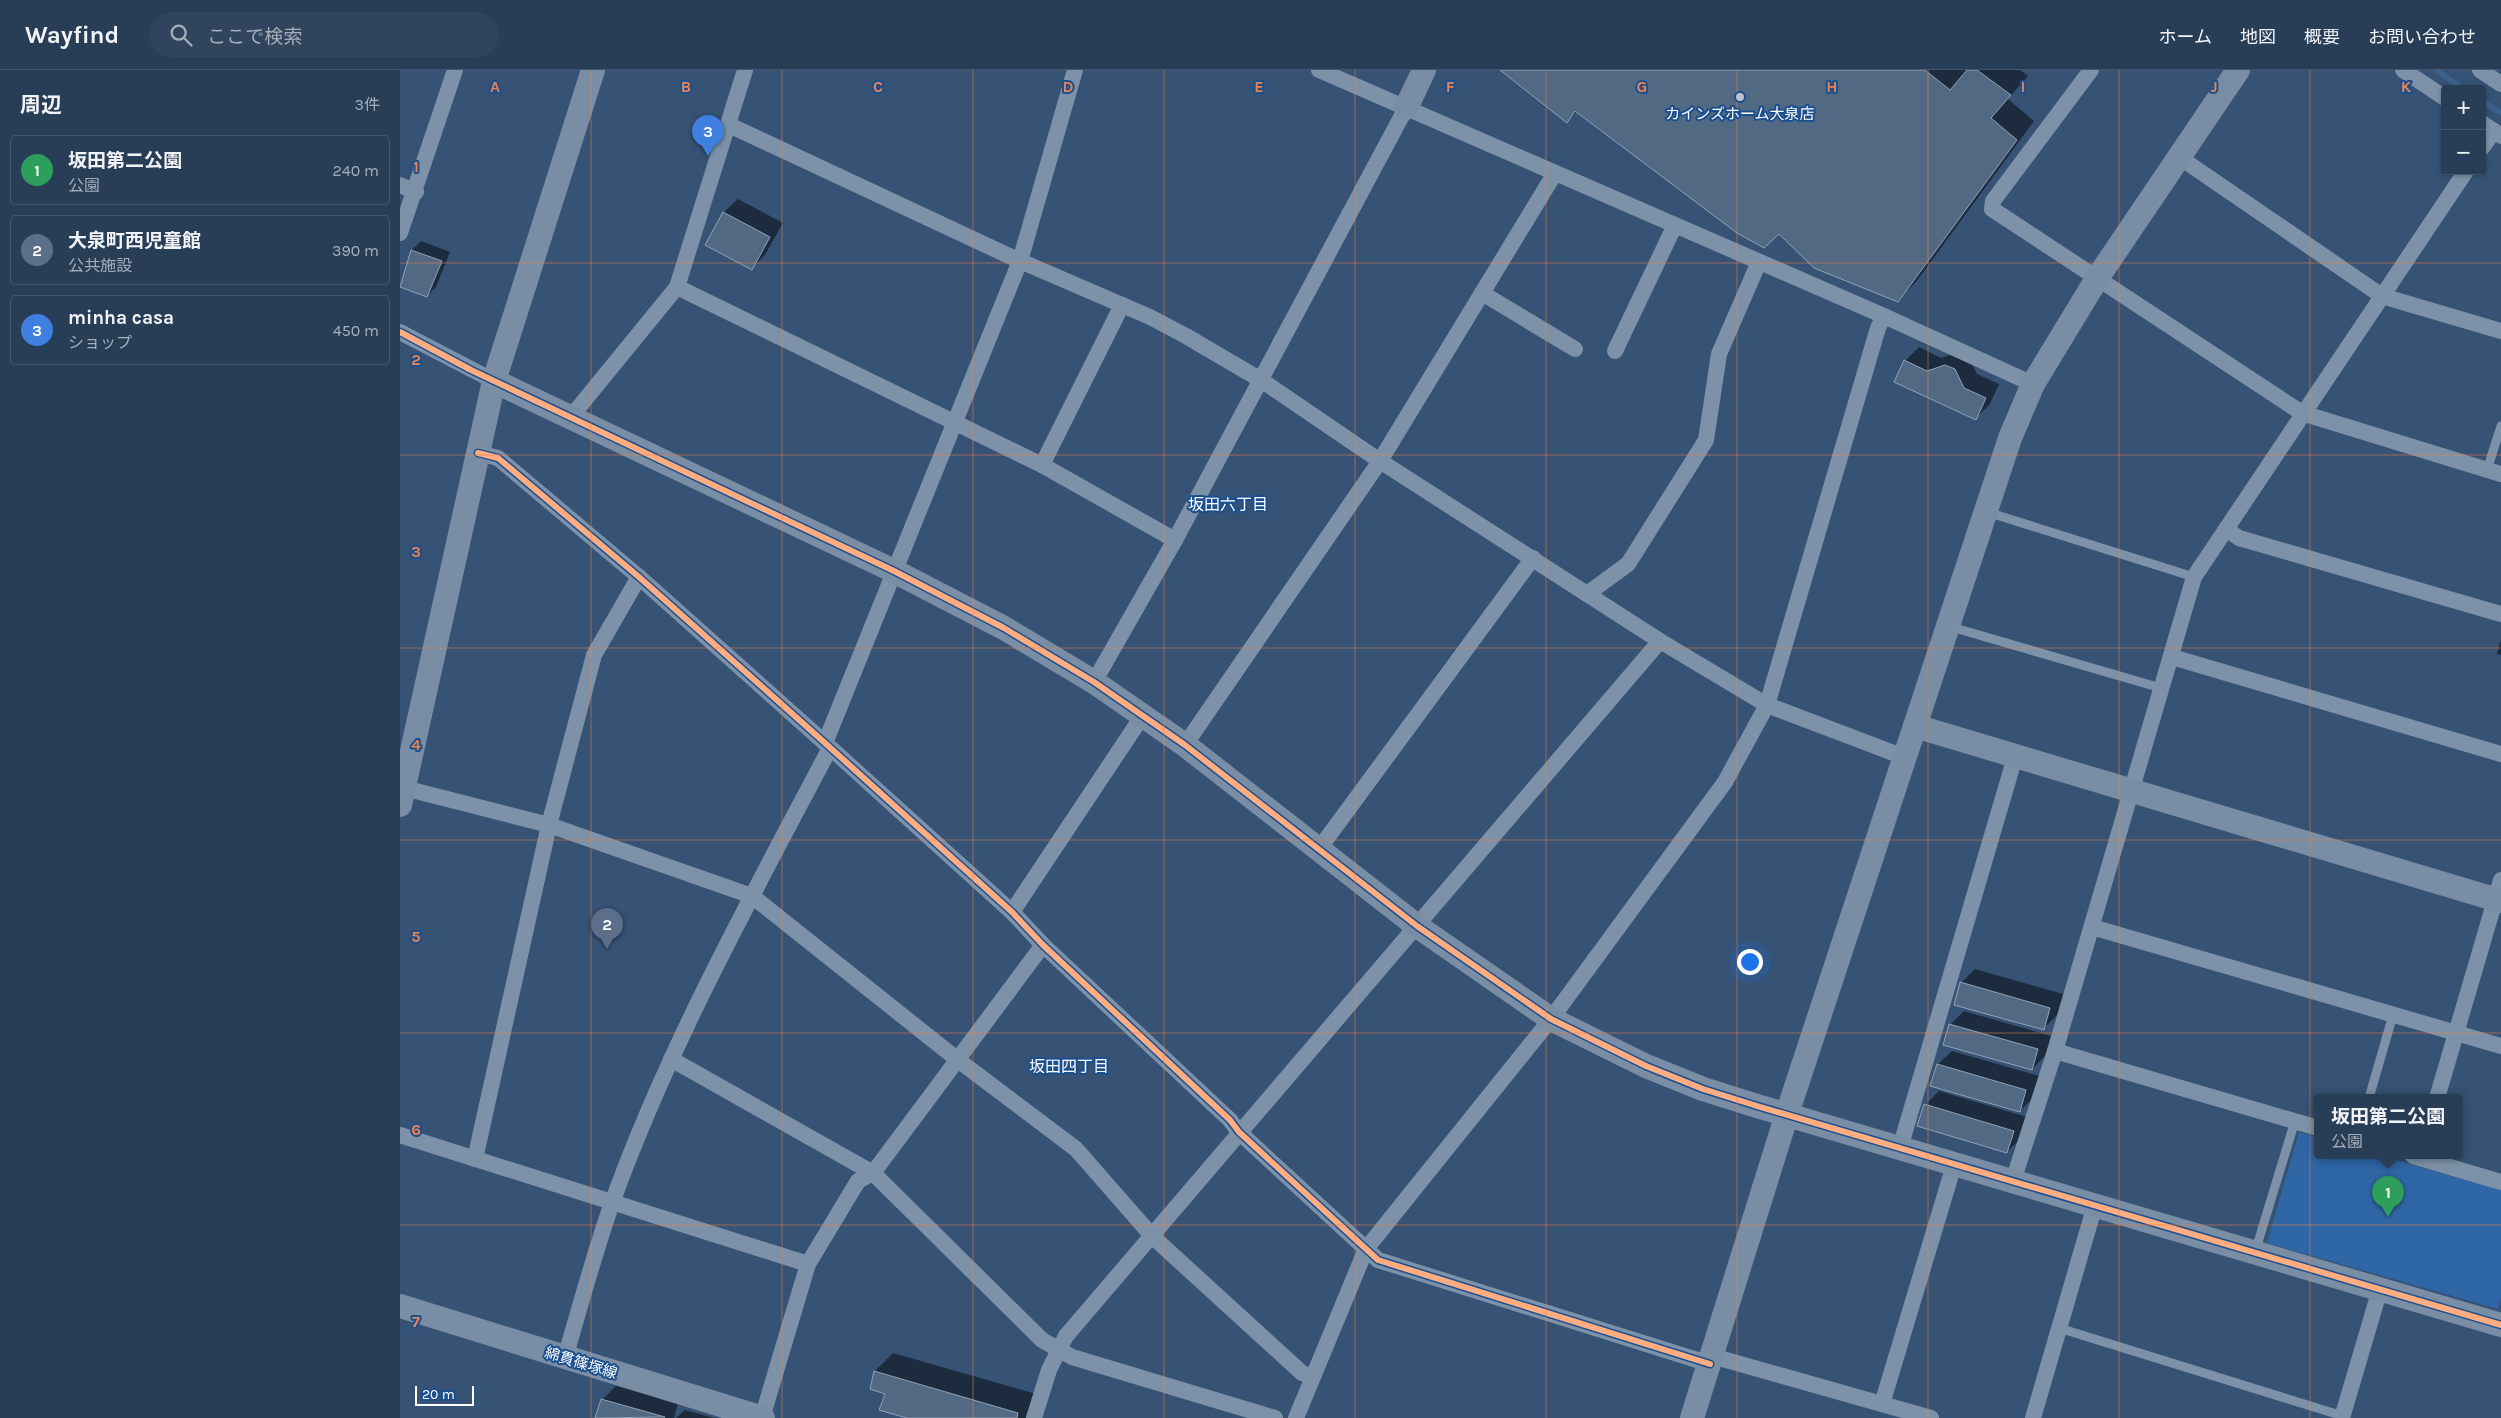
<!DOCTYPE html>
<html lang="ja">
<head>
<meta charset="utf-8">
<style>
  body { margin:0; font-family:Karla,"Noto Sans JP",sans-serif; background:#30455d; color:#f1f3f6 }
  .controls { position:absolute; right:15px; top:15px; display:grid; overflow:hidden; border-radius:5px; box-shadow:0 1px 4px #0004 }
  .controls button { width:45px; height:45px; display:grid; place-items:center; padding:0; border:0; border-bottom:1px solid #44576d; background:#283e57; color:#f1f3f6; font:25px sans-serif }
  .scale { position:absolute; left:15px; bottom:12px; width:59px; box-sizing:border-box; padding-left:5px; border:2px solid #fff; border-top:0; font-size:14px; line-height:18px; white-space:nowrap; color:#fff; -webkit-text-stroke:4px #1b4f8f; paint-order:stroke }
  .you { position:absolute; left:1349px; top:891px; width:18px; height:18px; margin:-12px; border:4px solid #fff; border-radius:50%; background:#1a73e8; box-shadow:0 0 0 8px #1a73e833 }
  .badge { display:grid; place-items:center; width:32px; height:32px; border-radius:50%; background:#d6ab8b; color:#fff; font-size:16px; font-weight:700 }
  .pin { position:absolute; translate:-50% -41px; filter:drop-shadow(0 1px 2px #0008) }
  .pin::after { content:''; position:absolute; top:26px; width:18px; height:15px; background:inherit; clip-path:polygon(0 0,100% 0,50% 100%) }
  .popup { position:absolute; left:1914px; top:1024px; width:148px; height:65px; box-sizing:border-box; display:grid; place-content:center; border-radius:5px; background:#283e57; filter:drop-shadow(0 1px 4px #0005); font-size:16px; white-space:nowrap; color:#a5aeba }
  .popup b { font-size:19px; color:#f1f3f6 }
  .popup::after { content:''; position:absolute; left:50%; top:100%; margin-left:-10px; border:10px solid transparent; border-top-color:#283e57 }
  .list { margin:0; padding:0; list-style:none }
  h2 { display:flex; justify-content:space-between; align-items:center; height:65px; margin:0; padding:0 20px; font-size:21px }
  h2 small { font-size:16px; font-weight:400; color:#a5aeba }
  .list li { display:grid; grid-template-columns:32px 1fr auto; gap:15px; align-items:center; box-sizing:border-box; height:70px; margin:0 10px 10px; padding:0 10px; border:1px solid #44576d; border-radius:5px }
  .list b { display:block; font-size:19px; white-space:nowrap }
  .list p { margin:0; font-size:16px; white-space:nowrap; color:#a5aeba }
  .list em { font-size:16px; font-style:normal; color:#a5aeba }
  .icon { flex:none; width:28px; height:28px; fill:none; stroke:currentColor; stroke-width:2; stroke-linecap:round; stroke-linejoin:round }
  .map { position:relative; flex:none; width:2101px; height:1348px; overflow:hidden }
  header { display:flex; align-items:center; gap:30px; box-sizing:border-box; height:70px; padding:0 25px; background:#283e57; border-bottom:1px solid #44576d }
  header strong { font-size:24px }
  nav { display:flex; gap:28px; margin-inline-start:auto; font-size:18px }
  .search { width:350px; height:45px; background:#30455d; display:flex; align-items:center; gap:12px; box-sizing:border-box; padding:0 18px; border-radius:28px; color:#a5aeba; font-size:19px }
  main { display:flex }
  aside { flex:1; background:#283e57 }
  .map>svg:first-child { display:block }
  .green { fill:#2f66a5 }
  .shadow { fill:#0007 }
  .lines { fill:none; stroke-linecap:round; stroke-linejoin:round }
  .stream { stroke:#3b618d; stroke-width:5.5 }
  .building { fill:#526984; stroke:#92a2b6 }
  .lane { stroke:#7d92a8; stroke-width:9 }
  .street { stroke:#7d92a8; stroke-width:16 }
  .secondary { stroke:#798da4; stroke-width:24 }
  .cycleway-casing { stroke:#1b4f8f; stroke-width:9 }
  .cycleway { stroke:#ffac80; stroke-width:6 }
  .grid { fill:none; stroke:#ee8249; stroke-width:1; stroke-opacity:0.55 }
  .poi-dot { fill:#b9c2ce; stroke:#1b4f8f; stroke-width:2 }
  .labels { text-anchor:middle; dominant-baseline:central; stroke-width:4; stroke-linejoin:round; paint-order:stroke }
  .poi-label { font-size:15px; fill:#fff; stroke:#1b4f8f }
  .street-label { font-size:15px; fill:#fff; stroke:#1b4f8f }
  .neighbourhood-label { font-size:16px; fill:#fff; stroke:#1b4f8f }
  .grid-label { font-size:16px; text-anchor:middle; font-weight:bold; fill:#ee8249; stroke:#1b4f8f; stroke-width:4; stroke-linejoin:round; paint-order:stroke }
</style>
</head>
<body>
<header>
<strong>Wayfind</strong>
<div class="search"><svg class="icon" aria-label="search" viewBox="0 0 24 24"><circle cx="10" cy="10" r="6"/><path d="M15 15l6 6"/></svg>ここで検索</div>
<nav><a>ホーム</a><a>地図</a><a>概要</a><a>お問い合わせ</a></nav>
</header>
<main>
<aside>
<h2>周辺<small>3件</small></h2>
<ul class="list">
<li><span class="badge" style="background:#2e9e5b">1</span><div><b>坂田第二公園</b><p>公園</p></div><em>240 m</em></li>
<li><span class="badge" style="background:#5c6f8a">2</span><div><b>大泉町西児童館</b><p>公共施設</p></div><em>390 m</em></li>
<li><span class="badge" style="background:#3f7fe0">3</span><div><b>minha casa</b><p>ショップ</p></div><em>450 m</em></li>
</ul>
</aside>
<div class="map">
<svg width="2101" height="1348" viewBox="0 0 2101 1348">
  <rect width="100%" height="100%" fill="#365274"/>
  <!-- green -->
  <polygon class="green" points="1899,1062 1918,1068 1918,1086 1982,1086 2101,1120 2101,1228 2098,1239 1867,1173"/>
  <!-- shadow -->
  <g class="shadow">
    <polygon points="1102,0 1620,0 1628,6 1608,29 1634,51 1516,212 1498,230 1379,162 1177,41 1167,51"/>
    <polygon points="338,129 383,153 365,185 352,198 307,174 324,142"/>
    <polygon points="21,171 50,182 36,217 27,226 1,216 12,180"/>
    <polygon points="1519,277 1541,288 1559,282 1568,286 1577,304 1599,314 1590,334 1576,348 1505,291"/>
    <polygon points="2101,569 2101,585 2097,584"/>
    <polygon points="1575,899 1663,924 1657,945 1643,959 1561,913"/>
    <polygon points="1564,941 1651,966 1646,985 1632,999 1550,955"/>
    <polygon points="1552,981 1639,1006 1634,1027 1620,1041 1538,994"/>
    <polygon points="1539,1021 1627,1047 1621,1068 1607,1082 1525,1035"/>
    <polygon points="493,1283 636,1324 629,1348 511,1348 486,1323 475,1301"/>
    <polygon points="216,1316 278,1333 274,1348 197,1348 202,1330"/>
    <polygon points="285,1340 314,1348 276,1348"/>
  </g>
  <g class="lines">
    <!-- stream -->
    <g class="stream">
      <polyline points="2036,0 2064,19"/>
      <polyline points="2082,31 2101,43"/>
    </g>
  </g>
  <!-- building -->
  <g class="building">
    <polygon points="1100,0 1525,0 1550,20 1567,0 1577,0 1611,25 1591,48 1617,70 1498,232 1414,198 1379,164 1364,178 1337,163 1175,41 1167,53"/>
    <polygon points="323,142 370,167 352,200 305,175"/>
    <polygon points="11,180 42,191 27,227 0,217"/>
    <polygon points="1504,290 1527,301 1545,295 1555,299 1564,318 1586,328 1576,350 1494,312"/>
    <polygon points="1560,912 1650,938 1644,960 1554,935"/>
    <polygon points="1549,954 1638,979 1632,1000 1543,975"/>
    <polygon points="1537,994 1626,1020 1620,1042 1530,1016"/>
    <polygon points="1524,1034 1614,1061 1607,1083 1517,1056"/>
    <polygon points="474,1301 618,1343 617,1348 507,1348 479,1340 485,1324 470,1319"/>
    <polygon points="201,1329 265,1347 195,1348"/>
  </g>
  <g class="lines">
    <!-- lane -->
    <g class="lane">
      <polyline points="2087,400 2101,356"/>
      <polyline points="1587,442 1794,507"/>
      <polyline points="1548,556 1761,618"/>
      <polyline points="1969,1028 1993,945"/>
      <polyline points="1855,1182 1895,1051"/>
      <polyline points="1659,1258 1943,1346"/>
    </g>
    <!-- street -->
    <g class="street">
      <polyline points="919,0 1484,246 1633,314"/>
      <polyline points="1691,0 1593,131 1592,139 1902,343 2101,404"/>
      <polyline points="2003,0 2045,28"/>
      <polyline points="2080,0 2101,14"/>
      <polyline points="2082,53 2101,66"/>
      <polyline points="329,55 620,191 750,247 786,266 861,310 980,391 1260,571 1367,635 1504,687"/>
      <polyline points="2082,78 2094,61"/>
      <polyline points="1779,87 1982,226 2101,261"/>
      <polyline points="0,115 16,122"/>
      <polyline points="0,163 55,0"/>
      <polyline points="277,217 642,395 775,470"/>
      <polyline points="1082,223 1175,279"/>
      <polyline points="0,262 94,311"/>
      <polyline points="1215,281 1275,155"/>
      <polyline points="170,348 277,217 345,0"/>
      <polyline points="78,383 98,388 239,507 425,673 612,842 643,875 830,1050 839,1062 978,1190 1310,1294"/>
      <polyline points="642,395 722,235"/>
      <polyline points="1826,459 1839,468 2101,544"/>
      <polyline points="1187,524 1228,494 1306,370 1319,284 1359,192"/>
      <polyline points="1772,587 2101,684"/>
      <polyline points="694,612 775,470 1006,38"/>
      <polyline points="425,673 620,191 675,0"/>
      <polyline points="785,675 980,391 1155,103"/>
      <polyline points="0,717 149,755 352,826 558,990 676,1079 753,1167 902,1303 911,1306"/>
      <polyline points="919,779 1133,488"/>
      <polyline points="612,842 743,645"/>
      <polyline points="1692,857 2101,976"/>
      <polyline points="1655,981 1918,1058"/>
      <polyline points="271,989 473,1103 642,1270 672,1287 875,1348"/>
      <polyline points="2037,1028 2101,810"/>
      <polyline points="0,1065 408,1194"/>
      <polyline points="1500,1078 1615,687"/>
      <polyline points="2013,1086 2101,1112"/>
      <polyline points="75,1089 149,755 194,585 239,507"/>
      <polyline points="1613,1111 1655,981 1794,507 2066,101"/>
      <polyline points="1312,1286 1531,1348"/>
      <path d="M165,1288c15,-51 29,-104 47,-155 57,-158 140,-307 218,-455"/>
      <polyline points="1482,1334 1554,1095"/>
      <polyline points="362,1348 408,1194 458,1111 473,1103 643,875"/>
      <polyline points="634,1348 649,1300 666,1266 1260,571"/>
      <polyline points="896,1348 966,1179 1151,949 1325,712 1367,635 1478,258 1484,246"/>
      <polyline points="1633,1348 1695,1135"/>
      <polyline points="1942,1348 1980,1219"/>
    </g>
    <!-- secondary -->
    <g class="secondary">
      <polyline points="1006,38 1024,0"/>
      <polyline points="94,311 494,501 604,558 694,612 785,675 1017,856 1151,949 1246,996 1303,1019 1357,1036 2101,1255"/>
      <polyline points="1515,656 2101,831"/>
      <polyline points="0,735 94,311 193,0"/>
      <polyline points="0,1236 363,1348"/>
      <polyline points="1292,1348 1387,1044 1610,368 1633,314 1698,207 1838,0"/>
    </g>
    <!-- cycleway casing -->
    <g class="cycleway-casing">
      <g id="cycleway">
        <polyline points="0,262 71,300 494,501 604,558 694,612 785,675 1017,856 1151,949 1246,996 1303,1019 1357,1036 2101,1255"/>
        <polyline points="78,383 98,388 239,507 425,673 612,842 643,875 830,1050 839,1062 978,1190 1310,1294"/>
      </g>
    </g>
    <!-- cycleway -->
    <use href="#cycleway" class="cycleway"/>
  </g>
  <!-- grid -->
  <path class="grid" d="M191,0v1348M382,0v1348M573,0v1348M764,0v1348M955,0v1348M1146,0v1348M1337,0v1348M1528,0v1348M1719,0v1348M1910,0v1348M0,193h2101M0,385h2101M0,578h2101M0,770h2101M0,963h2101M0,1155h2101"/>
  <!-- markers -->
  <circle class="poi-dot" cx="1340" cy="27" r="5"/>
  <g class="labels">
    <!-- poi labels -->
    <g class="poi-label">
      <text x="1340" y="44">カインズホーム大泉店</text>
    </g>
    <!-- street labels -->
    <g class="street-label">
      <text transform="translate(181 1293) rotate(17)">綿貫篠塚線</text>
    </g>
    <!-- neighbourhood labels -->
    <g class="neighbourhood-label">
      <text x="828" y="434">坂田六丁目</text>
      <text x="669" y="996">坂田四丁目</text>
    </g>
  </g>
  <g class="grid-label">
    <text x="95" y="22">A</text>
    <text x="286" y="22">B</text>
    <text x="478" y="22">C</text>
    <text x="668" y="22">D</text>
    <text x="859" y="22">E</text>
    <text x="1050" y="22">F</text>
    <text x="1242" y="22">G</text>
    <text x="1432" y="22">H</text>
    <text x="1623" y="22">I</text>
    <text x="1814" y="22">J</text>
    <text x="2006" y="22">K</text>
    <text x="16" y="102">1</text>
    <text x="16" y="295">2</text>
    <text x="16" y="487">3</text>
    <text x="16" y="680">4</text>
    <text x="16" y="872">5</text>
    <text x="16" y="1065">6</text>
    <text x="16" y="1257">7</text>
  </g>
</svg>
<div class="controls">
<button>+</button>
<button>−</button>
</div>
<div class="scale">20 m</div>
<div class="you"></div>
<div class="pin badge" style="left:1988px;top:1147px;background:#2e9e5b">1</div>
<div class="popup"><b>坂田第二公園</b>公園</div>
<div class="pin badge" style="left:207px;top:879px;background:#5c6f8a">2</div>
<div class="pin badge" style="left:308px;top:86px;background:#3f7fe0">3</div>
</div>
</main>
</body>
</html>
